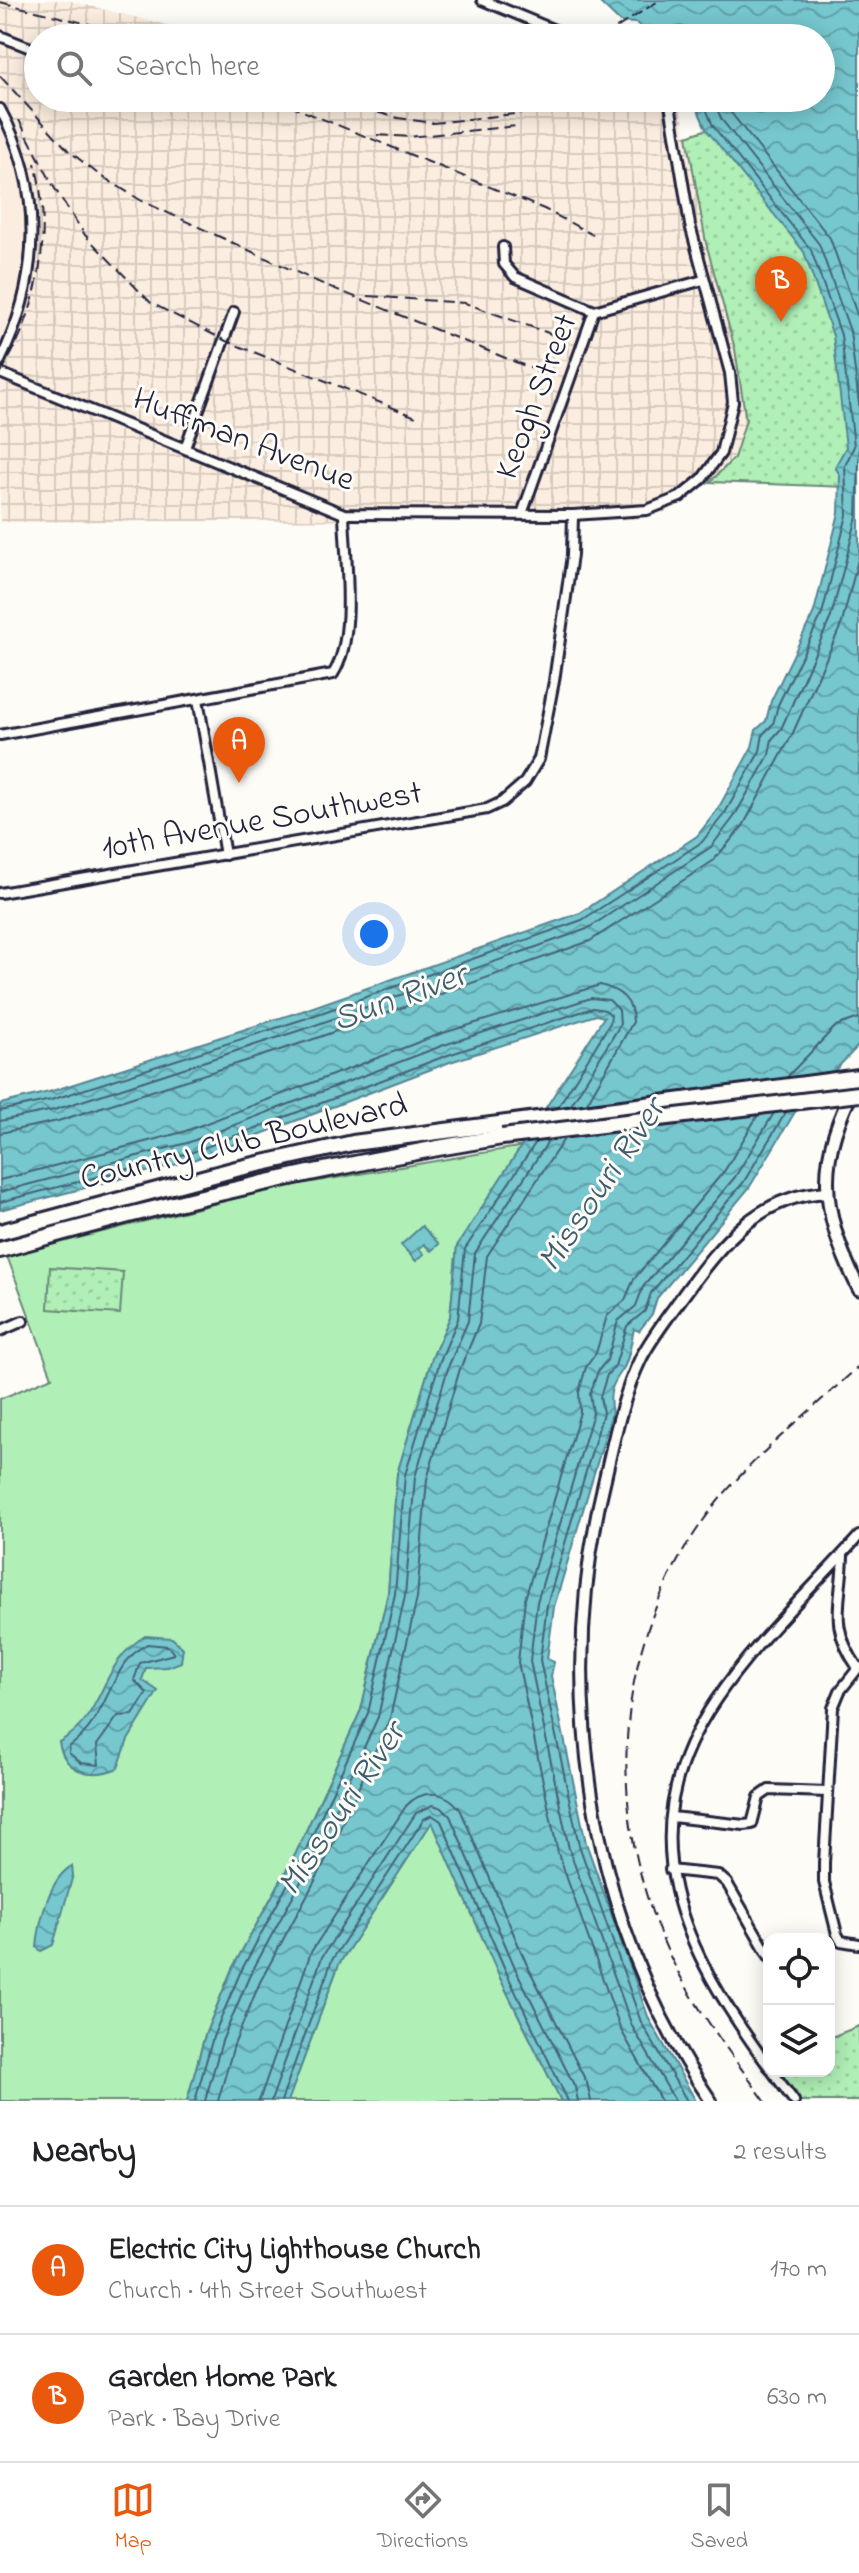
<!DOCTYPE html>
<html lang="en">
<head>
<meta charset="utf-8">
<style>
  body { margin:0; font-family:"Indie Flower",sans-serif; background:#f2f2f2; color:#202124 }
  .controls { position:absolute; right:24px; bottom:24px; display:grid; overflow:hidden; border-radius:16px; box-shadow:0 4px 20px #0003 }
  .controls button { width:72px; height:72px; display:grid; place-items:center; padding:0; border:0; border-bottom:2px solid #e0e0e0; background:#fff; color:#202124; font:40px sans-serif }
  .you { position:absolute; left:374px; top:934px; width:28px; height:28px; margin:-20px; border:6px solid #fff; border-radius:50%; background:#1a73e8; box-shadow:0 0 0 12px #1a73e833 }
  .badge { display:grid; place-items:center; width:52px; height:52px; border-radius:50%; background:#ea580c; color:#fff; font-size:26px; font-weight:700 }
  .pin { position:absolute; translate:-50% -66px; filter:drop-shadow(0 2px 4px #0008) }
  .pin::after { content:''; position:absolute; top:42px; width:28px; height:24px; background:inherit; clip-path:polygon(0 0,100% 0,50% 100%) }
  .list { margin:0; padding:0; list-style:none }
  h2 { display:flex; justify-content:space-between; align-items:center; height:104px; margin:0; padding:0 32px; font-size:34px }
  h2 small { font-size:26px; font-weight:400; color:#757577 }
  .list li { display:grid; grid-template-columns:52px 1fr auto; gap:24px; align-items:center; box-sizing:border-box; height:128px; padding:0 32px; border-top:2px solid #e0e0e0 }
  .list b { display:block; font-size:30px; white-space:nowrap }
  .list p { margin:0; font-size:26px; white-space:nowrap; color:#757577 }
  .list em { font-size:26px; font-style:normal; color:#757577 }
  .icon { flex:none; width:44px; height:44px; fill:none; stroke:currentColor; stroke-width:2; stroke-linecap:round; stroke-linejoin:round }
  .map { position:relative; flex:none; width:859px; height:2101px; overflow:hidden }
  .search { position:absolute; background:#fff; box-shadow:0 4px 20px #0003; left:24px; right:24px; top:24px; height:88px; display:flex; align-items:center; gap:20px; box-sizing:border-box; padding:0 28px; border-radius:44px; color:#757577; font-size:30px }
  .sheet { height:360px; background:#fff }
  nav { display:flex; justify-content:space-around; align-items:center; box-sizing:border-box; height:112px; border-top:2px solid #e0e0e0; background:#fff; font-size:22px; color:#757577 }
  nav a { display:grid; justify-items:center; gap:4px }
  nav .on { color:#ea580c }
  .map>svg:first-child { display:block }
  .built { fill:#fbeddf }
  .industrial { fill:url(#industrial-grid) }
  .green { fill:#b0efb6; stroke:#698878; stroke-width:2 }
  .park { fill:url(#park-dots); stroke:#698878; stroke-width:2 }
  .water { fill:url(#water-waves); stroke:#548593; stroke-width:2 }
  .lines { fill:none; stroke-linecap:round; stroke-linejoin:round }
  .shore { stroke:#446476; stroke-width:2 }
  .minor-casing { stroke:#22223b; stroke-width:14 }
  .tertiary-casing { stroke:#22223b; stroke-width:16 }
  .secondary-casing { stroke:#22223b; stroke-width:17 }
  .trunk-casing { stroke:#22223b; stroke-width:20 }
  .minor { stroke:#fdfcf7; stroke-width:8 }
  .tertiary { stroke:#fdfcf7; stroke-width:10 }
  .secondary { stroke:#fdfcf7; stroke-width:11 }
  .trunk { stroke:#fdfcf7; stroke-width:14 }
  .rail { stroke:#22223b; stroke-width:2; stroke-dasharray:12 6; stroke-linecap:butt }
  .trunk-bridge-casing { stroke:#22223b; stroke-width:20; stroke-linecap:butt }
  .trunk-bridge { stroke:#fdfcf7; stroke-width:14 }
  .labels { text-anchor:middle; dominant-baseline:central; stroke-width:6; stroke-linejoin:round; paint-order:stroke }
  .street-label { font-size:34px; fill:#22223b; stroke:#fdfcf7 }
  .water-label { font-size:36px; font-style:italic; fill:#3f5c6e; stroke:#fdfcf7 }
</style>
</head>
<body>
<div class="map">
<svg width="859" height="2101" viewBox="0 0 859 2101">
  <defs>
    <pattern id="industrial-grid" width="8" height="8" patternUnits="userSpaceOnUse" patternTransform="scale(2)"><rect width="8" height="8" fill="#fbeddf"/><path d="M0 4h8M4 0v8" fill="none" stroke="#d7cbc0"/></pattern>
    <pattern id="park-dots" width="8" height="8" patternUnits="userSpaceOnUse" patternTransform="scale(2)"><rect width="8" height="8" fill="#b0efb6"/><path d="M2 2h.1M6 6h.1" fill="none" stroke="#97cd9d" stroke-width="1.8" stroke-linecap="round"/></pattern>
    <pattern id="water-waves" width="16" height="10" patternUnits="userSpaceOnUse" patternTransform="scale(2)"><rect width="16" height="10" fill="#76c7ce"/><path d="M0 5q4-4 8 0t8 0" fill="none" stroke="#60a1a8"/></pattern>
  </defs>
  <rect width="100%" height="100%" fill="#fdfcf7"/>
  <filter id="ink" filterUnits="userSpaceOnUse"><feTurbulence type="fractalNoise" baseFrequency=".0125" numOctaves="2"/><feDisplacementMap in="SourceGraphic" scale="16" xChannelSelector="R" yChannelSelector="G"/><feConvolveMatrix kernelMatrix="1 2 1 2 8 2 1 2 1" color-interpolation-filters="sRGB"/></filter>
  <g filter="url(#ink)">
    <!-- built -->
    <polygon class="built" points="0,90 33,181 36,258 21,323 0,365"/>
    <!-- industrial -->
    <polygon class="industrial" points="0,0 66,0 219,38 38,38 38,98 679,98 706,243 735,349 746,420 734,458 710,482 669,511 638,519 0,522 0,365 21,323 36,258 33,181 0,90"/>
    <!-- green -->
    <g class="green">
      <polygon points="524,1146 457,1246 450,1317 432,1358 397,1474 388,1593 361,1710 296,1853 232,1969 205,2035 187,2101 0,2101 0,1399 52,1377 7,1256 277,1188"/>
      <polygon points="432,1821 500,1978 561,2101 288,2101 339,1964"/>
    </g>
    <!-- park -->
    <g class="park">
      <polygon points="714,127 791,223 829,294 852,414 847,487 710,482 734,458 746,420 735,349 706,243 687,136"/>
      <polygon points="50,1267 123,1272 120,1314 48,1309"/>
      <polygon points="859,2026 859,2101 794,2101 772,2071 829,2071 829,2038"/>
    </g>
    <!-- water -->
    <g class="water">
      <path d="M597,0h262v1045l-64,67 -46,76 -92,110 -5,16 -13,17 -5,-2c-3,12 -5,34 -13,43 -10,14 -13,23 -9,41l-58,194 -7,52 7,3 -3,14 35,167 63,176 47,82h-135l-61,-123 -68,-156 -93,142 -51,137h-101l18,-66 27,-66 64,-116 65,-143 27,-117 9,-119 35,-116 18,-41 7,-71 147,-229 -8,-2 -146,47 -257,98 -193,50v-106l49,-12 253,-81 278,-98 117,-77 21,-27 34,-62 4,-17 10,-9 5,-20 43,-89 25,-99 1,-38 -5,-8 11,-20 -13,-111 -29,-84 -98,-123 -13,-31h128v-60h-166l-19,-15 -16,-1z"/>
      <polygon points="422,1226 439,1244 431,1251 424,1244 419,1249 424,1254 416,1261 401,1245"/>
      <path d="M145,1636l27,2 11,10 -2,14 -13,5 -22,1 -4,12 16,11 -30,49 -10,28c-26,11 -54,5 -59,-26 48,-26 38,-77 86,-106z"/>
      <path d="M72,1866l1,9 -20,70 -12,6 -4,-4c2,-24 12,-69 35,-81z"/>
    </g>
    <g class="lines">
      <!-- shore -->
      <g class="shore">
        <polyline points="712,98 722,120 819,244 850,331 859,404"/>
        <polyline points="725,98 732,114 830,238 859,320"/>
        <polyline points="787,1077 836,1026 859,1018"/>
        <polyline points="0,1111 51,1100 304,1019 582,920 702,842 725,813 760,751 763,734 773,724 778,705 822,614 847,515 845,466 854,446 841,335 811,250 713,126 702,98"/>
        <polyline points="0,1121 54,1110 307,1028 587,929 711,847 734,817 769,755 772,739 781,729 831,617 857,517 859,461"/>
        <polyline points="0,1133 58,1121 311,1040 590,941 713,861 743,826 792,735 842,623 859,556"/>
        <path d="M0,1180l183,-48 257,-98 160,-49c20,5 33,15 33,37l-46,81"/>
        <polyline points="0,1192 187,1143 444,1045 591,998 609,1000 619,1010 620,1025 571,1105"/>
        <polyline points="0,1202 190,1153 448,1055 593,1008 605,1010 611,1015 610,1023 558,1107"/>
        <path d="M147,1644l21,2 6,8 -34,9 -6,17 13,13 -14,22 -15,1 -21,29 2,20 -18,-2 -12,-10v-6c43,-31 37,-80 78,-103z"/>
        <polyline points="195,2101 213,2037 240,1973 303,1856 368,1713 395,1594 405,1475 440,1361 458,1319 465,1249 536,1142"/>
        <polyline points="205,2101 222,2041 249,1977 312,1861 378,1717 405,1596 415,1477 449,1365 468,1321 475,1253 549,1140"/>
        <polyline points="218,2101 234,2045 260,1982 323,1866 390,1718 417,1598 427,1479 460,1369 479,1324 487,1256 564,1139"/>
        <path d="M259,2101l52,-149 95,-146c17,-18 41,-16 55,5l66,154 60,118 4,18"/>
        <polyline points="271,2101 322,1957 416,1813 433,1805 442,1808 450,1816 516,1970 575,2087 578,2101"/>
        <polyline points="281,2101 332,1960 424,1819 432,1815 441,1821 507,1974 568,2101"/>
        <polyline points="661,2101 621,2030 558,1853 518,1662 525,1599 580,1412 579,1392 586,1367 596,1353 607,1316 625,1300 634,1279 725,1170 758,1115"/>
        <polyline points="675,2101 632,2026 569,1849 530,1661 537,1602 593,1413 590,1394 598,1371 607,1360 618,1321 636,1306 643,1287 735,1177 774,1113"/>
        <polyline points="687,2101 641,2022 579,1845 540,1660 547,1605 603,1413 600,1397 607,1375 615,1366 627,1326 645,1311 651,1293 743,1183 786,1112"/>
      </g>
      <!-- minor casing -->
      <g class="minor-casing">
        <g id="minor">
          <polyline points="482,0 574,38"/>
          <polyline points="0,36 38,51"/>
          <path d="M0,109c44,80 40,171 0,252"/>
          <polyline points="503,247 504,264 515,277 594,311"/>
          <polyline points="0,373 344,514 573,515 647,510 680,497 702,479 721,453 733,402 730,373 690,225 669,98"/>
          <polyline points="185,448 234,312"/>
          <polyline points="522,514 594,311 703,280"/>
          <polyline points="198,699 225,855"/>
          <path d="M0,735l333,-61c24,-36 12,-117 11,-160"/>
          <polyline points="0,893 487,809 502,802 525,782 539,759 554,681 572,555 573,515"/>
          <polyline points="0,1331 23,1321"/>
          <path d="M843,1555c-1,49 -16,69 15,113"/>
          <polyline points="859,1667 840,1691 833,1708 824,1863 824,1882 837,1934 841,1941 859,1944"/>
          <polyline points="672,1817 744,1825 752,1824 759,1797 769,1790 828,1792"/>
          <polyline points="670,1870 718,1875 727,1883 769,1956"/>
          <path d="M769,2067c-85,-116 -145,-231 -54,-366 40,-60 96,-111 144,-165"/>
          <polyline points="772,2071 794,2101"/>
        </g>
      </g>
      <!-- tertiary casing -->
      <g class="tertiary-casing">
        <path id="tertiary" d="M711,2101c-124,-181 -157,-416 -105,-627 9,-39 17,-79 35,-116 12,-23 29,-44 44,-65 38,-52 74,-97 142,-101"/>
      </g>
      <!-- secondary casing -->
      <g class="secondary-casing">
        <path id="secondary" d="M859,1079c-44,80 -40,129 0,210"/>
      </g>
      <!-- trunk casing -->
      <g class="trunk-casing">
        <g id="trunk">
          <polyline points="0,1232 236,1169 353,1143 859,1077"/>
          <path d="M0,1250c166,-48 332,-85 502,-113"/>
        </g>
      </g>
      <!-- minor -->
      <use href="#minor" class="minor"/>
      <!-- tertiary -->
      <use href="#tertiary" class="tertiary"/>
      <!-- secondary -->
      <use href="#secondary" class="secondary"/>
      <!-- trunk -->
      <use href="#trunk" class="trunk"/>
      <!-- rail -->
      <g class="rail">
        <polyline points="0,2 144,38"/>
        <polyline points="601,38 660,0"/>
        <polyline points="0,76 68,150 98,174 142,201 318,282 540,372"/>
        <polyline points="271,98 544,209 593,235"/>
        <polyline points="326,98 398,118 433,123 586,106"/>
        <polyline points="365,98 438,107 538,98"/>
        <polyline points="19,120 55,189 85,235 151,303 226,341 416,417"/>
        <polyline points="377,135 409,137 516,126"/>
        <polyline points="368,296 465,303 554,335"/>
        <path d="M0,374c39,-63 53,-138 35,-211"/>
        <path d="M765,2101c-34,-47 -71,-94 -96,-147 -70,-152 -55,-329 54,-459 40,-47 91,-87 136,-129"/>
      </g>
      <!-- trunk-bridge casing -->
      <g class="trunk-bridge-casing">
        <polyline id="trunk-bridge" points="502,1137 859,1094"/>
      </g>
      <!-- trunk-bridge -->
      <use href="#trunk-bridge" class="trunk-bridge"/>
    </g>
  </g>
  <g class="labels">
    <!-- street labels -->
    <g class="street-label">
      <text transform="translate(538 397) rotate(-69)">Keogh Street</text>
      <text transform="translate(243 441) rotate(21)">Huffman Avenue</text>
      <text transform="translate(262 822) rotate(-10)">10th Avenue Southwest</text>
      <text transform="translate(244 1143) rotate(-13)">Country Club Boulevard</text>
    </g>
    <!-- water labels -->
    <g class="water-label">
      <text transform="translate(400 999) rotate(-20)">Sun River</text>
      <text transform="translate(603 1186) rotate(-56)">Missouri River</text>
      <text transform="translate(343 1810) rotate(-56)">Missouri River</text>
    </g>
  </g>
</svg>
<div class="controls">
<button><svg class="icon" aria-label="locate" viewBox="0 0 24 24"><circle cx="12" cy="12" r="6"/><path d="M12 2v4M12 18v4M2 12h4M18 12h4"/></svg></button>
<button><svg class="icon" aria-label="layers" viewBox="0 0 24 24"><path d="M12 4l9 5-9 5-9-5zM3 14l9 5 9-5"/></svg></button>
</div>
<div class="you"></div>
<div class="pin badge" style="left:239px;top:783px">A</div>
<div class="pin badge" style="left:781px;top:322px">B</div>
<div class="search"><svg class="icon" aria-label="search" viewBox="0 0 24 24"><circle cx="10" cy="10" r="6"/><path d="M15 15l6 6"/></svg>Search here</div>
</div>
<section class="sheet">
<h2>Nearby<small>2 results</small></h2>
<ul class="list">
<li><span class="badge">A</span><div><b>Electric City Lighthouse Church</b><p>Church · 4th Street Southwest</p></div><em>170 m</em></li>
<li><span class="badge">B</span><div><b>Garden Home Park</b><p>Park · Bay Drive</p></div><em>630 m</em></li>
</ul>
</section>
<nav>
<a class="on"><svg class="icon" aria-label="map" viewBox="0 0 24 24"><path d="M3 6l6-2 6 2 6-2v14l-6 2-6-2-6 2zM9 4v14M15 6v14"/></svg>Map</a>
<a><svg class="icon" aria-label="directions" viewBox="0 0 24 24"><path d="M12 3l9 9-9 9-9-9zM9 14v-3h6M13 9l2 2-2 2"/></svg>Directions</a>
<a><svg class="icon" aria-label="saved" viewBox="0 0 24 24"><path d="M7 4h10v16l-5-4-5 4z"/></svg>Saved</a>
</nav>
</body>
</html>
